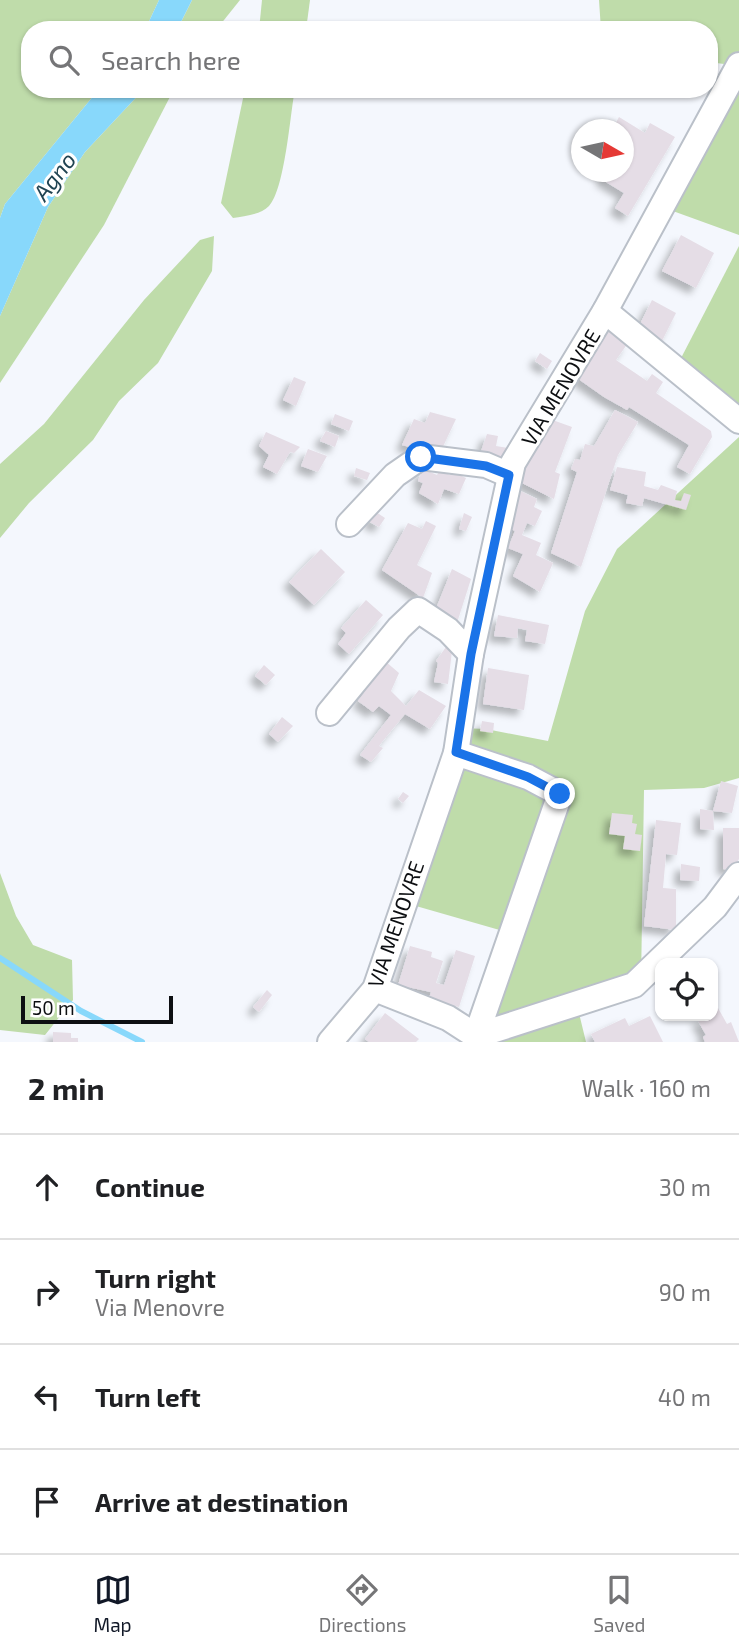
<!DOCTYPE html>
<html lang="en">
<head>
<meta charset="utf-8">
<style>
  body { margin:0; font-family:"Exo 2",sans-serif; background:#f2f2f2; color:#202124 }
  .controls { position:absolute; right:21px; bottom:21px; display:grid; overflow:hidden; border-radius:14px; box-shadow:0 2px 5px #0004 }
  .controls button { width:63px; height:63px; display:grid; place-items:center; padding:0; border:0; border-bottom:2px solid #e0e0e0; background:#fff; color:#202124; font:35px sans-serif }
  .compass { position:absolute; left:571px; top:119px; width:63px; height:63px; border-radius:50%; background:#fff; box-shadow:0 2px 5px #0004; rotate:99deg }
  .scale { position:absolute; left:21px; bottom:18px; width:152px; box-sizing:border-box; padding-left:7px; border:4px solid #0d0f12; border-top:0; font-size:19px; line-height:24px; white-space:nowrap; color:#0d0f12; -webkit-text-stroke:5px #fff; paint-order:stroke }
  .stop { position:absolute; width:21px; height:21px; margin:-16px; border:5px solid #1a73e8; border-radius:50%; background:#fff }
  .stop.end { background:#1a73e8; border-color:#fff; box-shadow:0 2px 7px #0008 }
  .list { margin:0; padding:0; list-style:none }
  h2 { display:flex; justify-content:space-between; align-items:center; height:91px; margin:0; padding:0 28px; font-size:30px }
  h2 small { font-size:23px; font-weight:400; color:#757577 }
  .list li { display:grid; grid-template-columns:46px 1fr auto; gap:21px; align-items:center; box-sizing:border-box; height:105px; padding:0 28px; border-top:2px solid #e0e0e0 }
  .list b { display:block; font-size:26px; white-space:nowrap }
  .list p { margin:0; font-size:23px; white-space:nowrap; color:#757577 }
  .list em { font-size:23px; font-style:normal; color:#757577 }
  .icon { flex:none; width:38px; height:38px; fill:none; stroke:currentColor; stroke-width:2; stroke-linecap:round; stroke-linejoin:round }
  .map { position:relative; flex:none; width:739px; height:1042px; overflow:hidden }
  .search { position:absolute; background:#fff; box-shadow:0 2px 5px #0004; left:21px; right:21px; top:21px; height:77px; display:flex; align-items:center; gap:18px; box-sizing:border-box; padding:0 24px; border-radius:28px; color:#757577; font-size:26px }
  .sheet { height:511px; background:#fff }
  nav { display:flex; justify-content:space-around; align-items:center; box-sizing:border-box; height:98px; border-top:2px solid #e0e0e0; background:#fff; font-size:19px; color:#757577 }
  nav a { display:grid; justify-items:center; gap:4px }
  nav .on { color:#111827 }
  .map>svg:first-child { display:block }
  .green { fill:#bfdcaa }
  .water { fill:#88d8fb }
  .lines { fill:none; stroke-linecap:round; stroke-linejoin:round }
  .stream { stroke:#88d8fb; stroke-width:6 }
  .building { fill:#e5dde6; filter:url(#shadow) }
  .minor-casing { stroke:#bac0c9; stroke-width:28 }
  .minor { stroke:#fff; stroke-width:24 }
  .route { stroke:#1a73e8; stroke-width:9 }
  .labels { text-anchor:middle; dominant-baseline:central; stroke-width:6; stroke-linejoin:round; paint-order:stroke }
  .street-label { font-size:21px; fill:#0d0f12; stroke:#fff }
  .water-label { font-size:23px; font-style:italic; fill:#1f4352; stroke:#fff }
</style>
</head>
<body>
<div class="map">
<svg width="739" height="1042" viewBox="0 0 739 1042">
  <defs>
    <filter id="shadow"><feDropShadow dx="-6" dy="6" stdDeviation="3.5" flood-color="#0004"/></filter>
  </defs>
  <rect width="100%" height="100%" fill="#f4f7fd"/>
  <!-- green -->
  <g class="green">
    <polygon points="0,0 159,0 145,30 30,30 30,89 99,89 5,204 0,218"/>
    <polygon points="192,0 240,0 216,30 177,30"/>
    <polygon points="262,0 310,0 306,30 259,30"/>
    <polygon points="599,0 739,0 739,66 709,62 709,30 601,30"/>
    <polygon points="739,68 739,235 659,206"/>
    <polygon points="144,89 174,89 104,225 0,383 0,316 48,207 85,152"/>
    <path d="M245,89h50c-5,26 -10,100 -26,117 -9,9 -25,10 -36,12l-12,-15z"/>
    <polygon points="214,236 212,271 158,363 119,401 93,440 29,503 0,538 0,464 44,424 144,300 200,240"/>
    <polygon points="739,246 739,426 679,362"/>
    <polygon points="739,437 739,778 704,788 644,790 641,982 577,1005 586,1042 489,1042 510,933 409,904 460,728 486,729 548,741 585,611 617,549"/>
    <polygon points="0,873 16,916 33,945 72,960 73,1000 45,1035 0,1030"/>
  </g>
  <!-- water -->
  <g class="water">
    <polygon points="159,0 192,0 177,30 145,30"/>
    <polygon points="99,89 144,89 85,152 48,207 0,316 0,218 5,204"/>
  </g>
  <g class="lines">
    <!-- stream -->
    <polyline class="stream" points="0,958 81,1011 142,1042"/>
  </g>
  <!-- building -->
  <g class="building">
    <polygon points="619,117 645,133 650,123 675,137 628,216 615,208 624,193 601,179 605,172 624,172 624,130 612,130"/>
    <polygon points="681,235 714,253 696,288 662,271"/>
    <polygon points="652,300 676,313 661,343 637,330"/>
    <polygon points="609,330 628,343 616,360 647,381 652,374 663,382 656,393 711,431 712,437 690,474 677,467 689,445 629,407 627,410 604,397 577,378"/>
    <polygon points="540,353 552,361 547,369 535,361"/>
    <polygon points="294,377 306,382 296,406 283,400"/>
    <polygon points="615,410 638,422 618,455 581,567 551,553 577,472 571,469 575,459 580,460 585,444 594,446"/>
    <polygon points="430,412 456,419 439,455 402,445 414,419 425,423"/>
    <polygon points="335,414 353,421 349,431 331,424"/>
    <polygon points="547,418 572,427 555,472 560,474 554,499 520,482"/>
    <polygon points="326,431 339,436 335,447 320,441"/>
    <polygon points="266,432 300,447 294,453 290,452 277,474 263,467 269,455 259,446"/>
    <polygon points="487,434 498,436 496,446 508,448 503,463 479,457"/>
    <polygon points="308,449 327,456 318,472 301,466"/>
    <polygon points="617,467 646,472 644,486 658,490 661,485 677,491 675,500 681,501 684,493 691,495 686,510 644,498 642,506 626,503 628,495 610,490"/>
    <polygon points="356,468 370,473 367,480 354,476"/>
    <polygon points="423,469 437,475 439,471 450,475 451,471 466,478 459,494 444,489 438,504 419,493 423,483 418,481"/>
    <polygon points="518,490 537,499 534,507 542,511 535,526 527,523 522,535 541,543 536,555 553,563 540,592 513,576 523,554 508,548 515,531 503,525"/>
    <polygon points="376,512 385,518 379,527 368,521"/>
    <polygon points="464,513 472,517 466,531 459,529"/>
    <polygon points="426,521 436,526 417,565 432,573 423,598 382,570 408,523 422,529"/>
    <polygon points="321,549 345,572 314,605 289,582"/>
    <polygon points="452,569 471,579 455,629 435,611"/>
    <polygon points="366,600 383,615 349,654 338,644 346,633 341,628"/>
    <polygon points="498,615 549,625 545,644 525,641 527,630 518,628 517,638 494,636"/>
    <polygon points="446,647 452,651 448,684 434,682 438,663 436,661"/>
    <polygon points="385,661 399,673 391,691 406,706 419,690 446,706 430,729 405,714 382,742 379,746 383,748 371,762 360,755 391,715 379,706 373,712 358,701 364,693 362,690"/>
    <polygon points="264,665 275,675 266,685 255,676"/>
    <polygon points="488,668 529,675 524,710 483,704"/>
    <polygon points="282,717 293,726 278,742 269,734"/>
    <polygon points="482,721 494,723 493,733 480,731"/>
    <polygon points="721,781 738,786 732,813 713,811 714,830 700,829 700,809 713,811"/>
    <polygon points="403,792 409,796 403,803 398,799"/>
    <polygon points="612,813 633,815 632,823 637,824 635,834 642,835 640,851 623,849 625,836 609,834"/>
    <polygon points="656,820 681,823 677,855 666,854 663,888 676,889 676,930 644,926"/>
    <polygon points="723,828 739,828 739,859 732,870 723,869"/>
    <polygon points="681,864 700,867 699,881 680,880"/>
    <polygon points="410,946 432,952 431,957 443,961 436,983 444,985 456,950 475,956 459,1007 429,998 431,992 398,985"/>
    <polygon points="267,990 272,995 259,1012 253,1007"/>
    <polygon points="718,1008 727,1024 731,1022 739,1042 705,1042 703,1037 706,1035 697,1019 713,1016 713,1011"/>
    <polygon points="385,1013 419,1039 416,1042 369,1042 365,1039"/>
    <polygon points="650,1016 663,1042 595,1042 591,1034 625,1018 629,1026"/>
    <polygon points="53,1032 71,1033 71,1038 78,1038 78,1042 53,1042"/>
  </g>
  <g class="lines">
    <!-- minor casing -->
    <g class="minor-casing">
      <g id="minor">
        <polyline points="605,311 739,421"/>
        <polyline points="349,524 395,475 421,457 486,465 509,475"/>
        <polyline points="329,713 399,628 418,610 448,630 471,654"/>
        <polyline points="456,753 528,777 560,794 476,1036 478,1042"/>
        <polyline points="375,989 448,1018 476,1036 634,985 715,907 739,875"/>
        <polyline points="330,1042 375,989 456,753 471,654 513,463 605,311 739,65"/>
      </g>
    </g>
    <!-- minor -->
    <use href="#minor" class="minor"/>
  </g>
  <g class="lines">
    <!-- route -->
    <polyline class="route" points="421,457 486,466 509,475 471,654 456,752 528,777 560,794"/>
  </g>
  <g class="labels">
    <!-- street labels -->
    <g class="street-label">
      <text transform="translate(560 387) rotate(-59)">VIA MENOVRE</text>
      <text transform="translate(395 924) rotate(-71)">VIA MENOVRE</text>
    </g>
    <!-- water labels -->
    <g class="water-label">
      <text transform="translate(54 176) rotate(-53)">Agno</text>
    </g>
  </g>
</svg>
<div class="controls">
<button><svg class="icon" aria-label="locate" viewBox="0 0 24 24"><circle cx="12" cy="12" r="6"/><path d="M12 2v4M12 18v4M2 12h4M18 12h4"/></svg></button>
</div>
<svg class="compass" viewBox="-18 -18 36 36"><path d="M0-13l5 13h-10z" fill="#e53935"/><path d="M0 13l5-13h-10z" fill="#757577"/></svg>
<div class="scale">50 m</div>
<div class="stop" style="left:421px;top:457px"></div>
<div class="stop end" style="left:560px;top:794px"></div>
<div class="search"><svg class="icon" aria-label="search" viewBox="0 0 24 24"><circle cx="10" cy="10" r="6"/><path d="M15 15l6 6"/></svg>Search here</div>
</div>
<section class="sheet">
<h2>2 min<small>Walk · 160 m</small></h2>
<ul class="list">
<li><svg class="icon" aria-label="ahead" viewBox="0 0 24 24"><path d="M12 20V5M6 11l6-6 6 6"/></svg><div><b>Continue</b></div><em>30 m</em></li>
<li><svg class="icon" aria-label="right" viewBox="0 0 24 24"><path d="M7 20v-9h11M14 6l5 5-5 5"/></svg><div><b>Turn right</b><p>Via Menovre</p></div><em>90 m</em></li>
<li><svg class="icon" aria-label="left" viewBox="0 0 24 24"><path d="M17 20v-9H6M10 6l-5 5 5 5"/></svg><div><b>Turn left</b></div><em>40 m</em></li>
<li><svg class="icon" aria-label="arrive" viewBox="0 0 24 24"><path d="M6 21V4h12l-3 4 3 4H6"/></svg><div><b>Arrive at destination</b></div></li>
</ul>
</section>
<nav>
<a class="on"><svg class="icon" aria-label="map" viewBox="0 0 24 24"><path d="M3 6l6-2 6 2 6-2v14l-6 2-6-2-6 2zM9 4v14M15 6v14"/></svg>Map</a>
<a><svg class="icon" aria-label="directions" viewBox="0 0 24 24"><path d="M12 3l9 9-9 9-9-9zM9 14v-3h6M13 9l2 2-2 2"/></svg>Directions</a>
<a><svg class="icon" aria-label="saved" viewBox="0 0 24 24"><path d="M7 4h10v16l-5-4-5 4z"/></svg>Saved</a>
</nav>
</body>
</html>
